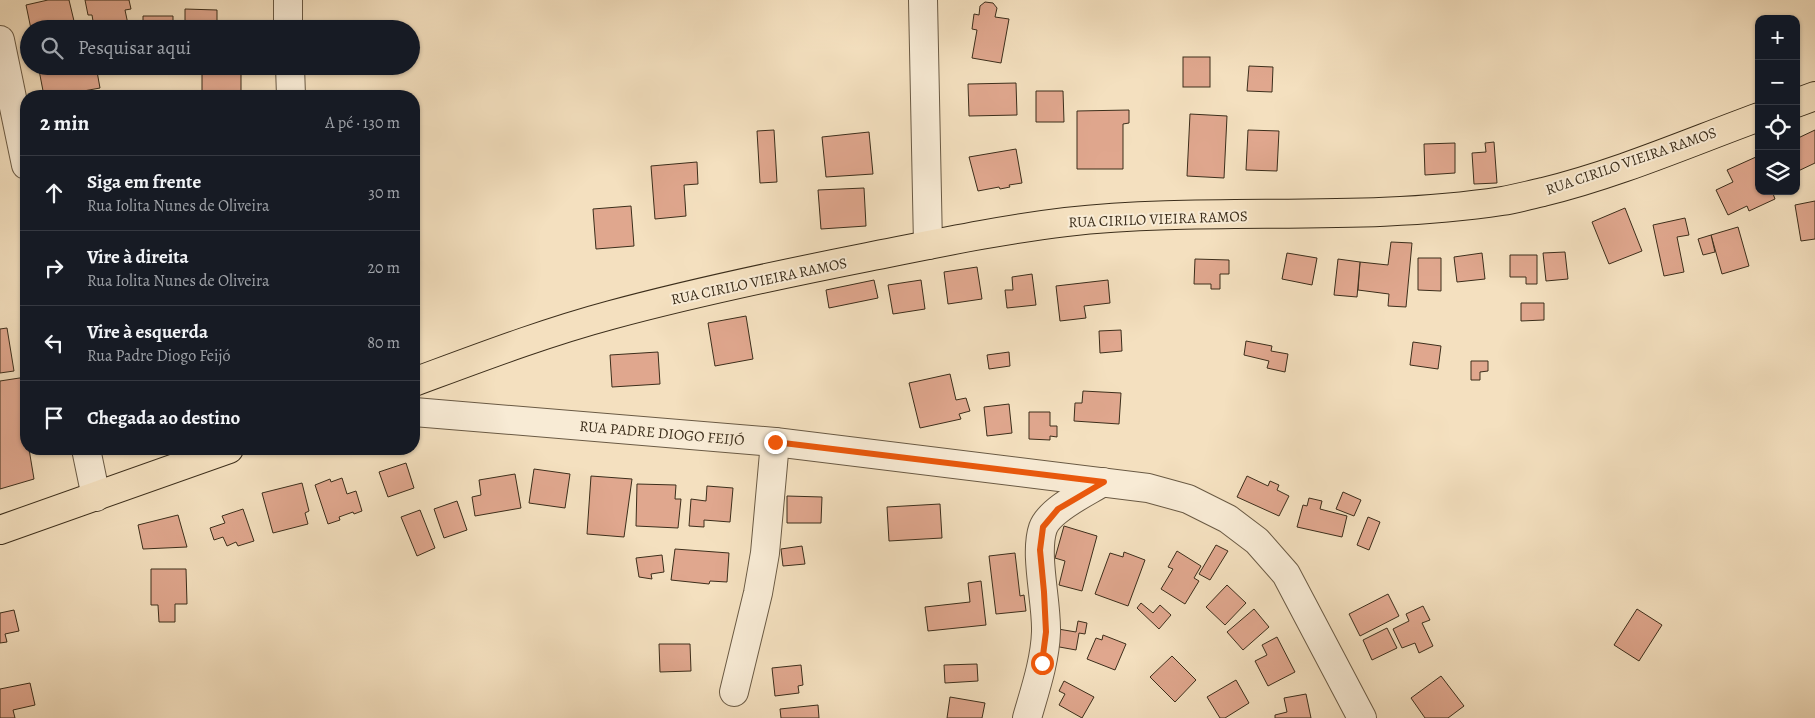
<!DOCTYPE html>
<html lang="pt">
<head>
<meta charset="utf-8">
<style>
  body { margin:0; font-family:Alegreya,serif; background:#20242c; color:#f1f3f6 }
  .controls { position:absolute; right:15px; top:15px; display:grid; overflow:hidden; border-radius:10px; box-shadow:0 1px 4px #0004 }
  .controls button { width:45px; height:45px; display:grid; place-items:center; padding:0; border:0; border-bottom:1px solid #363941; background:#171b24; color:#f1f3f6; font:25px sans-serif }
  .stop { position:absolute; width:15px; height:15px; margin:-11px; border:4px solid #ea580c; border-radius:50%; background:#fff }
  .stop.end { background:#ea580c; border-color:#fff; box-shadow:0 1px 5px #0008 }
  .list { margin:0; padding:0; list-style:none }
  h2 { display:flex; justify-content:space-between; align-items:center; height:65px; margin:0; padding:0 20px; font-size:21px }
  h2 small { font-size:16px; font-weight:400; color:#9ea1a6 }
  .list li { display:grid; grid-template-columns:32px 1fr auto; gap:15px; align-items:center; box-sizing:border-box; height:75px; padding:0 20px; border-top:1px solid #363941 }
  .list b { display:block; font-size:19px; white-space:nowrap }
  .list p { margin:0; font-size:16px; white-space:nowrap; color:#9ea1a6 }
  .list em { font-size:16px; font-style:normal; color:#9ea1a6 }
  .icon { flex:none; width:28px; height:28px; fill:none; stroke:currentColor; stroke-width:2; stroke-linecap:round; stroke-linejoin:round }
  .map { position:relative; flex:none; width:1815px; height:718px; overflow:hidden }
  .search { position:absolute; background:#171b24; box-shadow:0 1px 4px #0004; left:20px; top:20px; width:400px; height:55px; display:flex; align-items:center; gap:12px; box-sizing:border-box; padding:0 18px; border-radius:28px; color:#9ea1a6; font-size:19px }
  .panel { position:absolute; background:#171b24; box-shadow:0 1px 4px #0004; left:20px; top:90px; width:400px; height:365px; border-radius:20px }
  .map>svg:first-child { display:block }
  .building { fill:#e0a78e; stroke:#3c2e1b }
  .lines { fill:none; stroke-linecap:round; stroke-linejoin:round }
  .minor-casing { stroke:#6a5a44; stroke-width:30 }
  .major-casing { stroke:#3c2e1b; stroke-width:30 }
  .minor { stroke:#f8ebd5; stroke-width:28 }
  .major { stroke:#f4e0bf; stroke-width:28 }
  .route { stroke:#ea580c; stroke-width:6 }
  .labels { text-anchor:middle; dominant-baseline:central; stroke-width:4; stroke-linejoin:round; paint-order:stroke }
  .street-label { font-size:15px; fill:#3c2e1b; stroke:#f8ebd5 }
</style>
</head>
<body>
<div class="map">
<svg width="1815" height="718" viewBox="0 0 1815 718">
  <rect width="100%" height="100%" fill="#f4e0bf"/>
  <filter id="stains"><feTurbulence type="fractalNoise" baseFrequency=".004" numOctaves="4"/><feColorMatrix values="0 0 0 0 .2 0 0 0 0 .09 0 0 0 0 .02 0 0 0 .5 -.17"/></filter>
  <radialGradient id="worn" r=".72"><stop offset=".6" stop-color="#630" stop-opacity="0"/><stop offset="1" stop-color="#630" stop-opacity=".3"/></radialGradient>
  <!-- building -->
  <g class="building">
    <polygon points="48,0 69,0 74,21 39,29 31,29 26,5"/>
    <polygon points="85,0 129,0 131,9 125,10 129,29 86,29 94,27 92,15 88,15"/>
    <polygon points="985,2 993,3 997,8 995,17 1009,19 1001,63 972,58 977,30 972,29 974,14 979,15 980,6"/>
    <polygon points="185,9 217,10 217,29 191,29 191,25 185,25"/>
    <polygon points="143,16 173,16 173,26 177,26 177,29 134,29 133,21 143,21"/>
    <rect x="1183" y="57" width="27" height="30"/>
    <polygon points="60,66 96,66 100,88 56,96 44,96 39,70"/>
    <polygon points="202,66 241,66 241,92 202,91"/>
    <polygon points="1249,66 1273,67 1272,92 1247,91"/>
    <polygon points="1016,83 1017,115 969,116 968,84"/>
    <polygon points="1036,91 1063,91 1064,122 1036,122"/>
    <polygon points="1129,110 1129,123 1123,124 1123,169 1077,169 1077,111"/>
    <polygon points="1190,114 1227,116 1224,178 1187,176"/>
    <polygon points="774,130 777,182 760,183 757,131"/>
    <polygon points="1248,130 1279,131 1277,171 1246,170"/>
    <polygon points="1815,130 1815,163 1796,172 1796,139"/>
    <polygon points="869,132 873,174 826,177 822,137"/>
    <polygon points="1494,142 1497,183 1474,184 1472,153 1486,152 1485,143"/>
    <polygon points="1455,143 1455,173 1425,175 1424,144"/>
    <polygon points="1016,149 1022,183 1009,185 1010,187 1000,189 999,187 978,191 969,157"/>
    <polygon points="1756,157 1759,163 1759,191 1772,191 1775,199 1749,211 1747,206 1728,215 1716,190 1733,182 1727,170"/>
    <polygon points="697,162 698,184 684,185 686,216 655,219 651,166"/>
    <polygon points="864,188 866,226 821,229 818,190"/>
    <polygon points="1815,201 1815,239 1801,241 1795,205"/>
    <polygon points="631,206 634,246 596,249 593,209"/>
    <polygon points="1625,208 1642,251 1609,264 1592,222"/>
    <polygon points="1685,218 1689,235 1677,237 1684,272 1664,276 1653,225"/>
    <polygon points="1738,227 1749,266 1722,274 1711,235"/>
    <polygon points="1711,235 1715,252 1703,255 1698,239"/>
    <polygon points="1391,242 1412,243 1406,307 1388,306 1389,294 1358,290 1360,262 1388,265"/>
    <polygon points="1565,252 1568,279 1546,281 1543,253"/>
    <polygon points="1287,253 1317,258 1312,285 1282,279"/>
    <polygon points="1482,253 1485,279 1457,282 1454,257"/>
    <polygon points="1510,255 1537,255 1537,284 1526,284 1526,277 1510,277"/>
    <polygon points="1418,258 1441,258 1441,291 1418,290"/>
    <polygon points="1195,259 1229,260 1229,274 1220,274 1220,289 1211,289 1211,284 1194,284"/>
    <polygon points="1338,259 1360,262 1357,297 1334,295"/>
    <polygon points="977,267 982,299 948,304 944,272"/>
    <polygon points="1032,274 1036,305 1007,308 1005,290 1013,290 1012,277"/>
    <polygon points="874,280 878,298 829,308 826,290"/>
    <polygon points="921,280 925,309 893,314 888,285"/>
    <polygon points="1108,280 1110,303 1084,306 1086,318 1060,321 1056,286"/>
    <polygon points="1521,303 1544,303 1544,320 1521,321"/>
    <polygon points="746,316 753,359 715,366 708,323"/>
    <polygon points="7,328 14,371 0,373 0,329"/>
    <polygon points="1121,330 1122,351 1100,353 1099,331"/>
    <polygon points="1246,341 1272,346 1271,351 1288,354 1285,372 1267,368 1269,361 1244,355"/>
    <polygon points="1413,342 1441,346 1438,369 1410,365"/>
    <polygon points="658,352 660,384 612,387 610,355"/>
    <polygon points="1009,352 1010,366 989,369 987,355"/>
    <polygon points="1471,361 1488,361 1488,371 1480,372 1480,380 1471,380"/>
    <polygon points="950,374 956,400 966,398 970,411 959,414 961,419 920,428 909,383"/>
    <polygon points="26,377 26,426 25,426 26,449 29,449 34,479 0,489 0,381"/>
    <polygon points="1083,391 1121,393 1119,424 1074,421 1075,403 1082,403"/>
    <polygon points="1009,404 1012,433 987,436 984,407"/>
    <polygon points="1029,412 1050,412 1050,426 1057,426 1057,437 1050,436 1050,440 1029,439"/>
    <polygon points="406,463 414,488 388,497 379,472"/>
    <polygon points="534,469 570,474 565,508 529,503"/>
    <polygon points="515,474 521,508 475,516 472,497 481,495 479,480"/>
    <polygon points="591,476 632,479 624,537 587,534"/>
    <polygon points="1247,476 1268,486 1270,481 1279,485 1277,490 1289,496 1279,516 1237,497"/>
    <polygon points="342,478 347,494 356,491 362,511 354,514 353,512 339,517 340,520 328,524 315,485 330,479 331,482"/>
    <polygon points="302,483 309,511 305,513 308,524 273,533 262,493"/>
    <polygon points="637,484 676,485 675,499 681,499 678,528 636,526"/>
    <polygon points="707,486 733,488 730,522 704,520 704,527 689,526 691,499 706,501"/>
    <polygon points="1343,492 1361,500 1354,516 1336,509"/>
    <polygon points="787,496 822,497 821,523 787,523"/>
    <polygon points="1309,498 1322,501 1320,509 1347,516 1342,537 1297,527 1303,505 1307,506"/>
    <polygon points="457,501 467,530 444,538 434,509"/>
    <polygon points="940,504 942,538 889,541 887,507"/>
    <polygon points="243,509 254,541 238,546 236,542 227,546 223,537 214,540 210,528 225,523 222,516"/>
    <polygon points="420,510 435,548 417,556 401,517"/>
    <polygon points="178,515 187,547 143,549 138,525"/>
    <polygon points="1368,517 1380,522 1369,550 1357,545"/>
    <polygon points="1064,526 1097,536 1082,591 1059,585 1065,561 1055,558"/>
    <polygon points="1216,545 1228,551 1210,580 1199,574"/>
    <polygon points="802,546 805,564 783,566 781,549"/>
    <polygon points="675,549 729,553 727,582 710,581 709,584 671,580"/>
    <polygon points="1177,551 1201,566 1194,578 1199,581 1185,604 1161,589 1173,569 1168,567"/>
    <polygon points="1124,552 1145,560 1128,606 1095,594 1110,553 1123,557"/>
    <polygon points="1015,553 1020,596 1024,595 1026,611 996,614 989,556"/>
    <polygon points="662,555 664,572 651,574 652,579 639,577 636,558"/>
    <polygon points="151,569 186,569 187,604 175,604 175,622 159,622 158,605 151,605"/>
    <polygon points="981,581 986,625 928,631 925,607 970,602 968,583"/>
    <polygon points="1227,585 1246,603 1225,625 1206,607"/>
    <polygon points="1388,594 1399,616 1360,636 1349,614"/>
    <polygon points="1141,603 1153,613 1160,605 1171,615 1159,629 1137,608"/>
    <polygon points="1423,606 1430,620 1422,623 1433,646 1419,653 1415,643 1402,648 1393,629 1409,621 1406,614"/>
    <polygon points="1254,609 1269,627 1243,650 1227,632"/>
    <polygon points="1637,609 1662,625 1639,661 1614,645"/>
    <polygon points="14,610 19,631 5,634 7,642 0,643 0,613"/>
    <polygon points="1078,621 1087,623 1085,634 1079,633 1076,650 1054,646 1058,629 1076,632"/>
    <polygon points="1387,628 1397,648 1372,660 1363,640"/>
    <polygon points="1103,635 1126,644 1115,670 1087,659 1096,638 1102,640"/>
    <polygon points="1277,637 1295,672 1268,686 1255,661 1267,655 1262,645"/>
    <polygon points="659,644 690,644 691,671 660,672"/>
    <polygon points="1172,656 1196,680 1175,702 1150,677"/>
    <polygon points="977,664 978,681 945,683 944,665"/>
    <polygon points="801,665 803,685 798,686 799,693 775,696 772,668"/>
    <polygon points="1441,676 1464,706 1448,718 1425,718 1411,698"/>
    <polygon points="1236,680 1249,703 1225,718 1220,718 1207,697"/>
    <polygon points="1064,681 1094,697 1082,718 1059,705 1065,694 1059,691"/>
    <polygon points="30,683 35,705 13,710 15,718 0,718 0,689"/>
    <polygon points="1306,694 1311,718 1275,718 1275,715 1287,712 1284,698"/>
    <polygon points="950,697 985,703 982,718 947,718"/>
    <polygon points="818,705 819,718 781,718 780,709"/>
  </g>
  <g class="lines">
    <!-- minor casing -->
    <g class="minor-casing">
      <g id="minor">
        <polyline points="923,0 928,245"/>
        <polyline points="288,29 288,0"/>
        <polyline points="0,40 26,165"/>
        <polyline points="290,66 291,96"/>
        <polyline points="414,412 775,442 1148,488 1188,499 1228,519 1257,541 1286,574 1362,718"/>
        <polyline points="86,449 96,497"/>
        <polyline points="734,692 758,593 765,553 775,442"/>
        <path d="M1027,718c8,-28 18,-57 19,-86 1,-30 -12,-78 -3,-104 7,-19 44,-36 60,-46"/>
      </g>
    </g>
    <!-- major casing -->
    <g class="major-casing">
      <g id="major">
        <polyline points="1796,103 1815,96"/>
        <path d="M414,382c65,-24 130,-49 197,-67 85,-23 171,-41 257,-58 66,-13 131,-27 198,-35 145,-16 292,1 436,-21 14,-2 27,-6 41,-9 74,-18 145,-49 216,-75"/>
        <polyline points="0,530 229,449"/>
      </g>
    </g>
    <!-- minor -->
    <use href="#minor" class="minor"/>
    <!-- major -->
    <use href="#major" class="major"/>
  </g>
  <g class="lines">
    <!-- route -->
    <polyline class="route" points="775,442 1104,482 1058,509 1043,527 1040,550 1044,592 1046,632 1042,663"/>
  </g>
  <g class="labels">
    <!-- street labels -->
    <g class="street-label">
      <text transform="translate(1631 161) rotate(-19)">RUA CIRILO VIEIRA RAMOS</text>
      <text transform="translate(1158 219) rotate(-2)">RUA CIRILO VIEIRA RAMOS</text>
      <text transform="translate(759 281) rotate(-12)">RUA CIRILO VIEIRA RAMOS</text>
      <text transform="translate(662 433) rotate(5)">RUA PADRE DIOGO FEIJÓ</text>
    </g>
  </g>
  <rect width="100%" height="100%" filter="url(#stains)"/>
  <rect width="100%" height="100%" fill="url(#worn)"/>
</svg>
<div class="controls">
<button>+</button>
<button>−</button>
<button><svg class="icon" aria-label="locate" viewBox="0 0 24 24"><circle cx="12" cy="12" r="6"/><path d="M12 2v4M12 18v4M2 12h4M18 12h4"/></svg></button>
<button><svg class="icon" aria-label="layers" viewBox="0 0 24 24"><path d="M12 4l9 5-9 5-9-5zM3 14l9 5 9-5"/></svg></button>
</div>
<div class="stop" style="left:1042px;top:663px"></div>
<div class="stop end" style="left:775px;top:442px"></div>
<div class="search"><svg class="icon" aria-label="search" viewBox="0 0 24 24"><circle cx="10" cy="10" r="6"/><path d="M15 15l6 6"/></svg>Pesquisar aqui</div>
<section class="panel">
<h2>2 min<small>A pé · 130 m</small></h2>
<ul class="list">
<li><svg class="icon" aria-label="ahead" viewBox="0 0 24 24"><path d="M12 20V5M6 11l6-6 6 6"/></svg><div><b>Siga em frente</b><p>Rua Iolita Nunes de Oliveira</p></div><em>30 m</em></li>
<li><svg class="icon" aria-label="right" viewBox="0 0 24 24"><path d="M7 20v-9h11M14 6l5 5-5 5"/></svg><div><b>Vire à direita</b><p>Rua Iolita Nunes de Oliveira</p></div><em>20 m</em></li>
<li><svg class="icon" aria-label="left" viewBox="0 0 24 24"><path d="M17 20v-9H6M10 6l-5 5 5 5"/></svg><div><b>Vire à esquerda</b><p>Rua Padre Diogo Feijó</p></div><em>80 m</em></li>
<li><svg class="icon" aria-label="arrive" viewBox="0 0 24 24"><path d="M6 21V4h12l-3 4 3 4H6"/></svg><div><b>Chegada ao destino</b></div></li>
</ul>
</section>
</div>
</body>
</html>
